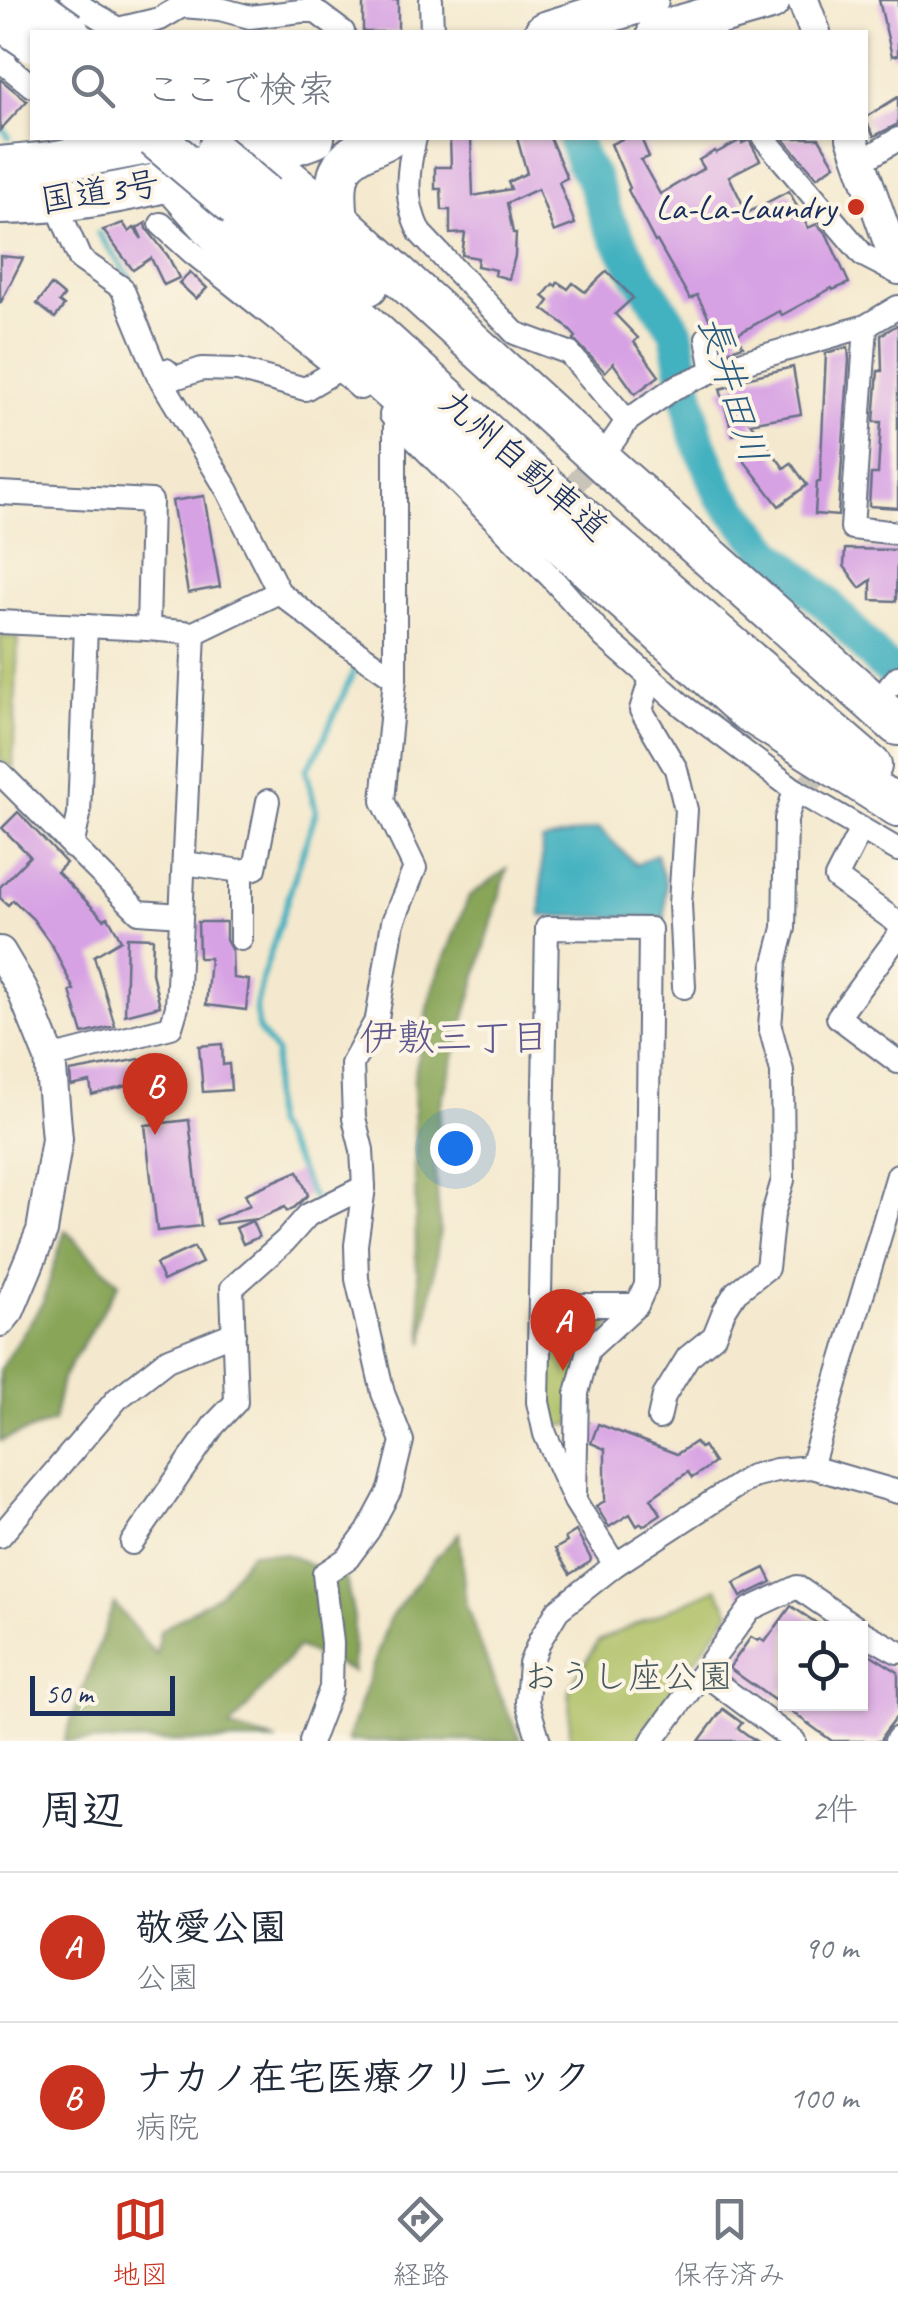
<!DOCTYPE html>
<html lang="ja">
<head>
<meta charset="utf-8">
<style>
  body { margin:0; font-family:Caveat,"Klee One",sans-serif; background:#f2f2f3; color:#1f2937 }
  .controls { position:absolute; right:30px; bottom:30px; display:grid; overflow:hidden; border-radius:0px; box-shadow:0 2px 8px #0004 }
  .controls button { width:90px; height:90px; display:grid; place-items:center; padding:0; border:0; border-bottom:2px solid #e0e1e3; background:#fff; color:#1f2937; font:50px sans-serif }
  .scale { position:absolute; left:30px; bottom:25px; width:145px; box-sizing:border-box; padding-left:10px; border:5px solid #1b2f5e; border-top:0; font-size:28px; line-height:35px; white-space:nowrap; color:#1b2f5e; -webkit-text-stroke:8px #fcf5e5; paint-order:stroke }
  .you { position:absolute; left:455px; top:1148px; width:35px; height:35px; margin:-25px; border:8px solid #fff; border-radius:50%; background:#1a73e8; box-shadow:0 0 0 15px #1a73e833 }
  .badge { display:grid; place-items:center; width:65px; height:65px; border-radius:50%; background:#c8321e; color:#fff; font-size:32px; font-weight:700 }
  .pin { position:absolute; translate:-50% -82px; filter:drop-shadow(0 2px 5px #0008) }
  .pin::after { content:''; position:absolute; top:52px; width:35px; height:30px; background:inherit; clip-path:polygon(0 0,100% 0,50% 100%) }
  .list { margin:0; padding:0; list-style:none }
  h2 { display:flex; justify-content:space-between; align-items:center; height:130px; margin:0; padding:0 40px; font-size:42px }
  h2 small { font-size:32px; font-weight:400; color:#747a83 }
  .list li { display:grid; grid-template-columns:65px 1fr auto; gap:30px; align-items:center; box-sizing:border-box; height:150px; padding:0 40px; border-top:2px solid #e0e1e3 }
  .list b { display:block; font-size:38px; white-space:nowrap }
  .list p { margin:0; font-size:32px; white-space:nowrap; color:#747a83 }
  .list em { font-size:32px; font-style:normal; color:#747a83 }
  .icon { flex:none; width:55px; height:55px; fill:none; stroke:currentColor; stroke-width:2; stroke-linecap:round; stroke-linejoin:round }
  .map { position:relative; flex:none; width:898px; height:1741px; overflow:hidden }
  .search { position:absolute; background:#fff; box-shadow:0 2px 8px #0004; left:30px; right:30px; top:30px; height:110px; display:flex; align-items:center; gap:25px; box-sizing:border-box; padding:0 35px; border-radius:0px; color:#747a83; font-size:38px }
  .sheet { height:430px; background:#fff }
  nav { display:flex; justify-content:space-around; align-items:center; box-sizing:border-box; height:140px; border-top:2px solid #e0e1e3; background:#fff; font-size:28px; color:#747a83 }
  nav a { display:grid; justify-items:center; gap:5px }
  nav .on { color:#c8321e }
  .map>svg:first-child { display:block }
  .green { fill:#abbe62; stroke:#637660; stroke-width:2.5 }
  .forest { fill:#88a558; stroke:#526a5b; stroke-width:2.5 }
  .water { fill:#43b1c0; stroke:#2f708f; stroke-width:2.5 }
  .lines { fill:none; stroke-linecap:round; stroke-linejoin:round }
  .stream { stroke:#43b1c0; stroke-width:6 }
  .river { stroke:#43b1c0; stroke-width:35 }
  .building { fill:#d7a2e4 }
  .street-tunnel { stroke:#c9c4b8; stroke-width:22; stroke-dasharray:22 11; stroke-linecap:butt }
  .street-casing { stroke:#677085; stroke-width:26 }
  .secondary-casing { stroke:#677085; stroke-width:34 }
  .highway-casing { stroke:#677085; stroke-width:44 }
  .street { stroke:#fff; stroke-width:22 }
  .secondary { stroke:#fff; stroke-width:30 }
  .highway { stroke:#fff; stroke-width:40 }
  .highway-bridge-casing { stroke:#677085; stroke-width:44; stroke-linecap:butt }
  .highway-bridge { stroke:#fff; stroke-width:40 }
  .poi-dot { fill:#c8321e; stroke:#fcf5e5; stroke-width:4 }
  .labels { text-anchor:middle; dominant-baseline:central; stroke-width:8; stroke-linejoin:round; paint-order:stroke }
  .street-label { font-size:35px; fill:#1b2f5e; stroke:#fcf5e5 }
  .poi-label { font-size:35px; fill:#1b2f5e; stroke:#fcf5e5; text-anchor:end }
  .park-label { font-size:35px; fill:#465a5f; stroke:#fcf5e5 }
  .water-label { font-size:38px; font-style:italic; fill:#295c80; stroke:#fcf5e5 }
  .neighbourhood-label { font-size:38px; fill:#5d578d; stroke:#fcf5e5 }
</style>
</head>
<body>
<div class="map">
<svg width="898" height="1741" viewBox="0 0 898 1741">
  <rect width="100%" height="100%" fill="#fcf5e5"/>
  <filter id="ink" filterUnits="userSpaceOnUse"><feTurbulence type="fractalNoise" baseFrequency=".01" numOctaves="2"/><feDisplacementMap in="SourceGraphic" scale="20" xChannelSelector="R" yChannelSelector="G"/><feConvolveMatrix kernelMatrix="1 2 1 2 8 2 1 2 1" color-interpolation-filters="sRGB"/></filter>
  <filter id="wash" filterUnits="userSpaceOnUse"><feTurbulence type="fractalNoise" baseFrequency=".0048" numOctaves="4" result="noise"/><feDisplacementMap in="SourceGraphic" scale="40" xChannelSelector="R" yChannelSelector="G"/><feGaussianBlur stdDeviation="2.25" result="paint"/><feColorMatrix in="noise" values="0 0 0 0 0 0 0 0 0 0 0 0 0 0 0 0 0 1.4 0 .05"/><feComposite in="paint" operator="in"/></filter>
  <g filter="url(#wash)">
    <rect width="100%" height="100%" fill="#f4e9ce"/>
    <!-- green -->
    <g class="green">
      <polygon points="0,636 18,637 13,771 0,759"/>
      <polygon points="556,1313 623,1315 585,1350 571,1425 552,1426 548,1402 548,1322"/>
      <polygon points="717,1588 730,1612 636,1741 570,1741 569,1689 598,1641"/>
    </g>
    <!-- forest -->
    <g class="forest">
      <polygon points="507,869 441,1103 435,1168 440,1229 424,1344 416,1256 414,1077 432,990 469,896"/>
      <polygon points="65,1230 119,1283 62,1379 53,1422 0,1441 0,1369 43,1302"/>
      <polygon points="459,1533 466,1605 497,1689 521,1741 347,1741 389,1619 434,1560"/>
      <polygon points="251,1552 286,1554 346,1579 354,1618 353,1672 298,1647 230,1728 277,1741 64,1741 114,1603 156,1655 160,1631 220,1593"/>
    </g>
    <!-- water -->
    <polygon class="water" points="599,828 636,865 656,854 666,884 665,918 541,916 542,841"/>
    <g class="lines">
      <!-- stream -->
      <g class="stream">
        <polyline points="0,125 9,137"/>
        <polyline points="98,233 130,278"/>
        <polyline points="313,1198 296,1162 273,1124 272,1093 276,1053 258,1029 256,1007 263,976 316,811 306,770 318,751 357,664"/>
      </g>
      <!-- river -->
      <polyline class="river" points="574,138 582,162 593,179 608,221 637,272 676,331 695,432 721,495 770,553 828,605 880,662 898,676"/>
    </g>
    <g id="blocks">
      <!-- building -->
      <g class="building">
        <rect x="363" y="0" width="35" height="32"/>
        <polygon points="879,0 898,0 898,55 892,56"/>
        <polygon points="0,79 27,101 0,130"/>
        <polygon points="898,97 898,124 874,136 866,121 866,117"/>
        <polygon points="450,138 471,138 473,196 511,189 508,182 527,173 517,138 550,138 567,178 559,182 575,224 554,232 538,189 507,203 513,233 516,233 515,256 509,279 495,275 496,270 477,266 478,258 462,255 465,233 450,234 450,210 442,210 441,189 435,189 435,167 451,167"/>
        <polygon points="624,138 641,138 649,157 641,160 660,194 704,168 699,160 715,151 716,153 741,140 742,143 749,140 760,160 729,176 747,213 789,191 808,228 817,224 827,235 849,283 833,290 832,288 782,315 779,311 736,335 743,346 725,352 719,329 712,324 697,295 690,299 657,241 655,242 628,190 630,188 611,144"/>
        <polygon points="783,138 819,138 835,165 817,177"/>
        <polygon points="123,223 129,232 134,228 142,239 137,228 146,223 147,229 168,256 179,278 164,285 151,258 133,270 103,230"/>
        <polygon points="0,256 23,258 0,304"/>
        <polygon points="607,271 633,298 615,314 638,338 634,342 659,376 635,394 613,363 605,372 574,339 576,337 564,324 543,309 549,301 543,296 553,284 556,286 558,282 568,289 573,283 585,292"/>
        <polygon points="190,272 207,288 196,299 179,283"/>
        <polygon points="51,285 64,296 59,302 64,306 55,318 37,304"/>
        <polygon points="897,325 898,325 898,508 869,506 871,474 878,474 881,422 874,422 878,371 882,371 881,335"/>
        <polygon points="848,347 849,360 838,516 815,514 817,482 820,482 826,353"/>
        <polygon points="793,367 801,414 750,423 755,429 733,435 720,389 739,384 737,380"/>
        <polygon points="764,441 784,468 791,463 807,485 779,506 742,458"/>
        <polygon points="204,496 220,587 188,593 172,501"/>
        <polygon points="845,549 897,550 896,601 871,600 871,580 860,588 844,566"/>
        <polygon points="18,812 66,863 57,872 104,919 108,917 121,940 94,956 115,1026 83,1034 70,991 74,990 53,947 33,919 13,900 8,905 0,898 0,887 30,856 2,828"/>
        <polygon points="198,922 226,922 226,940 232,951 233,978 249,980 246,1010 206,1005 210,958 199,958"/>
        <polygon points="127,937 153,938 152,973 160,1006 125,1015"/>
        <polygon points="222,1044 223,1065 229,1064 231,1090 203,1092 199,1046"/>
        <polygon points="140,1059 145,1081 92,1095 90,1082 71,1086 70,1072"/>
        <polygon points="189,1120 201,1226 157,1231 145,1125"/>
        <polygon points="298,1171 308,1195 295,1207 287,1211 285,1207 258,1219 216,1224 215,1220 250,1205 245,1194"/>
        <polygon points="252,1221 259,1237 243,1244 236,1228"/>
        <polygon points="194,1247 202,1263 163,1281 156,1264"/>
        <polygon points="598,1424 677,1454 695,1442 700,1448 703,1446 714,1463 692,1478 688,1472 651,1498 661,1514 643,1526 641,1523 637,1526 630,1514 609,1527 596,1506 605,1501 605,1449 591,1443"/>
        <polygon points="576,1531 591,1559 590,1562 570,1574 555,1549 567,1542 565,1538"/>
        <polygon points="765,1568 772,1582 741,1597 734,1583"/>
        <polygon points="791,1606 824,1628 786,1628 786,1683 774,1700 729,1668 751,1637 758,1641 760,1639 765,1642"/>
        <polygon points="860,1648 898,1672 898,1715 884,1733 881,1741 832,1741 781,1704 860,1704"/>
        <polygon points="723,1709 742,1723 738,1728 756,1741 699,1741"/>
      </g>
    </g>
  </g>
  <g filter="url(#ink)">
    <use href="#blocks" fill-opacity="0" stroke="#677085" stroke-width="2.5"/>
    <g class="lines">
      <!-- street-tunnel -->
      <g class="street-tunnel">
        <polyline points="553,508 605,450"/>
        <polyline points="801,794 881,696"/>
      </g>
      <!-- street casing -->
      <g class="street-casing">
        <g id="street">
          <polyline points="71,0 118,29 160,19 182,6 220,9 250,17 301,11 315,11 343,32"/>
          <polyline points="431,0 432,32"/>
          <polyline points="0,56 29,30"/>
          <polyline points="0,60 32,86"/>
          <path d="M415,138c-8,33 -11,64 5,95l95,100 54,20 58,68"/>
          <polyline points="764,138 863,255 898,273"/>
          <polyline points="861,162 898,139"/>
          <polyline points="55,201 80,259 122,288 158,375 228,491 279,592 330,633 395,678"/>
          <polyline points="161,224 193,253 339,369"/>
          <polyline points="866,326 852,528 898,533"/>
          <polyline points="707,338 713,371"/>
          <polyline points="158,375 166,370 175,378 202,369 238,370 305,389 339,369 360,388"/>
          <polyline points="391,415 550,576 604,637 683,706 795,790 898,850"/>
          <polyline points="614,440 627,421 674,388 713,371 866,326 898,307"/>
          <polyline points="0,493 151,501 148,629"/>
          <polyline points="0,622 148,629 194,633 279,592"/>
          <polyline points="651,678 641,710 676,769 686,810 680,904 684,987"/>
          <polyline points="890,686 898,677"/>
          <polyline points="0,773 139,912 181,915"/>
          <polyline points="861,829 836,878 898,923"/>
          <polyline points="72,847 79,815 86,626"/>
          <polyline points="184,863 241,871 255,868 268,801"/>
          <polyline points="241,871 241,939"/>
          <polyline points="898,936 838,1017 898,1062"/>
          <polyline points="50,1058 171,1027 177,1007 194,633"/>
          <polyline points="541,1305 637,1305 646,1285 650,929 547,928 538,1402 545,1434 575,1501 615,1565"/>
          <polyline points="659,1418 664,1396 688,1357 714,1336 724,1311 736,1292 767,1268 773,1214 783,1180 782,1071 770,1027 775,963 784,928 786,819 795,790"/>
          <polyline points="811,1467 898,1175"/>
          <polyline points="575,1494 577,1393 588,1350 637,1305"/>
          <polyline points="0,1536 117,1399 167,1360 234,1333"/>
          <polyline points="132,1543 214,1425 236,1402 232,1288 285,1241 308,1215 364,1187"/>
          <polyline points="860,1631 898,1652"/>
          <polyline points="703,1673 794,1741"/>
          <polyline points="311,1741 331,1688 332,1643 324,1574 348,1558 368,1531 390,1490 402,1441 383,1393 357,1279 356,1245 364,1187 362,1150 354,1118 352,1064 377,1019 393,922 415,868 383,801 395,678 395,418"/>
          <polyline points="539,1741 527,1702 530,1664 540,1640 558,1610 615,1565 752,1476 776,1470 811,1467 898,1492"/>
          <polyline points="652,1741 750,1609 797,1587 857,1628"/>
          <polyline points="896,1741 898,1738"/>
        </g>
      </g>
      <!-- secondary casing -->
      <g class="secondary-casing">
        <g id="secondary">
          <polyline points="803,0 815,32"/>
          <polyline points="852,138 898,268"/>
          <polyline points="0,952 22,989 50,1058 57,1139 42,1231 9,1310 0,1321"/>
        </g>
      </g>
      <!-- highway casing -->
      <g class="highway-casing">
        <g id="highway">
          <polyline points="545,32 648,0"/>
          <polyline points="658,32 770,0"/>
          <polyline points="238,138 338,220 611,469 898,725"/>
          <polyline points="172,139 170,161 172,182 219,235 745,709 898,806"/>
          <polyline points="0,167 52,162 179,138"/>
          <polyline points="266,196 368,285"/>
          <path d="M0,204c108,0 212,-33 314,-66"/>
          <polyline points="237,207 522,466 871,766"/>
          <path d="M338,220c-6,-55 1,-61 50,-82"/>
        </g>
      </g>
      <!-- street -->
      <use href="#street" class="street"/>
      <!-- secondary -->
      <use href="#secondary" class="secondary"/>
      <!-- highway -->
      <use href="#highway" class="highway"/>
      <!-- highway-bridge casing -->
      <g class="highway-bridge-casing">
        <g id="highway-bridge">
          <polyline points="24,0 69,32"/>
          <polyline points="0,19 32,41"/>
          <polyline points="155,138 237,207"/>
          <polyline points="216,153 266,196"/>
        </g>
      </g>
      <!-- highway-bridge -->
      <use href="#highway-bridge" class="highway-bridge"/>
    </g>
  </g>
  <!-- markers -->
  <circle class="poi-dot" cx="856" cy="207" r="10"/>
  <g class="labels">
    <!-- street labels -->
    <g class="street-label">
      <text transform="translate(100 192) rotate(-9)">国道3号</text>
      <text transform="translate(524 465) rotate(41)">九州自動車道</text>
    </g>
    <!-- poi labels -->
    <g class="poi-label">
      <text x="836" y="207">La-La-Laundry</text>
    </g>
    <!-- park labels -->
    <g class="park-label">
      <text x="628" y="1676">おうし座公園</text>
    </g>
    <!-- water labels -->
    <g class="water-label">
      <text transform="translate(733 389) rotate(73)">長井田川</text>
    </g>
    <!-- neighbourhood labels -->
    <g class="neighbourhood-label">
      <text x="454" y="1037">伊敷三丁目</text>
    </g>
  </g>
</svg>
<div class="controls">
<button><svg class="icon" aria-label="locate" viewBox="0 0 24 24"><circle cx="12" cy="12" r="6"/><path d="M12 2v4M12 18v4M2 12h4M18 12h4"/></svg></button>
</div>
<div class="scale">50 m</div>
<div class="you"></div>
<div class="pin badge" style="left:563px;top:1371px">A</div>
<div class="pin badge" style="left:155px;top:1135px">B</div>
<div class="search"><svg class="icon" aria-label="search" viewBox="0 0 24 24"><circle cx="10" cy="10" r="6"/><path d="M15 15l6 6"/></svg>ここで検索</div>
</div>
<section class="sheet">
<h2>周辺<small>2件</small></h2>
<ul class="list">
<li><span class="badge">A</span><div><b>敬愛公園</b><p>公園</p></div><em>90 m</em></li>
<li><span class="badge">B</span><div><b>ナカノ在宅医療クリニック</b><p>病院</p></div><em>100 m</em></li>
</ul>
</section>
<nav>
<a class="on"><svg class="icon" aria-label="map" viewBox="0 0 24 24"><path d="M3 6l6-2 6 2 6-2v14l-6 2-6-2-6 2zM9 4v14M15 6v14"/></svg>地図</a>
<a><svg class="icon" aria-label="directions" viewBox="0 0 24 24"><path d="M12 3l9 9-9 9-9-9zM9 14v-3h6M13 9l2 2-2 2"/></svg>経路</a>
<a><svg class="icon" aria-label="saved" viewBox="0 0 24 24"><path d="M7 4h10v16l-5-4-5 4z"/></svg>保存済み</a>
</nav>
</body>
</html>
